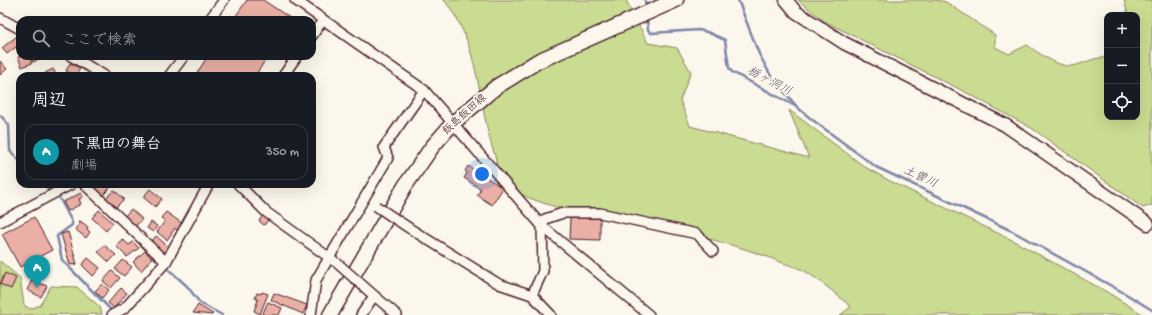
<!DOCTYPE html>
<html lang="ja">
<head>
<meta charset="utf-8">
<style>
  body { margin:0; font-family:"Gochi Hand","Klee One",sans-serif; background:#242831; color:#f1f3f6 }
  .controls { position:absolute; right:12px; top:12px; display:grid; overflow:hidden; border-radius:8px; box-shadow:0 4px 16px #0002 }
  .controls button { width:36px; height:36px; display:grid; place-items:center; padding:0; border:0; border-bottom:1px solid #363941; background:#171b24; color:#f1f3f6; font:20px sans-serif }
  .you { position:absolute; left:482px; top:174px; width:14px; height:14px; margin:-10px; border:3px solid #fff; border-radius:50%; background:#1a73e8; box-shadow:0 0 0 6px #1a73e833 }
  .badge { display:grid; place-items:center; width:26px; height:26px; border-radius:50%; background:#a6949b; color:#fff; font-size:13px; font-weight:700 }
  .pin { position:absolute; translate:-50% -33px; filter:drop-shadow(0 1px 2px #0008) }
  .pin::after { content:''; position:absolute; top:21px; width:14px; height:12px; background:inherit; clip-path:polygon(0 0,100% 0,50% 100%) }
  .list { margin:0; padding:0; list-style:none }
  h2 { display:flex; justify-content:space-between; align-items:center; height:52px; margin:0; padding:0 16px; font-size:17px }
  h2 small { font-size:13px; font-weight:400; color:#9ea1a6 }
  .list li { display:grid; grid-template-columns:26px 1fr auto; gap:12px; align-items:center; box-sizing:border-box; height:56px; margin:0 8px 8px; padding:0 8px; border:1px solid #363941; border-radius:12px }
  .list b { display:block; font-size:15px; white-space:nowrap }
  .list p { margin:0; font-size:13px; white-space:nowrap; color:#9ea1a6 }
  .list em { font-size:13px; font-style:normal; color:#9ea1a6 }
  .icon { flex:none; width:22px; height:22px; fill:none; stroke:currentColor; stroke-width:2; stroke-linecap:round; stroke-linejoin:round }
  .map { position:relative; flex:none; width:1152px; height:315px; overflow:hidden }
  .search { position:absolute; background:#171b24; box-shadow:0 4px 16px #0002; left:16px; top:16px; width:300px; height:44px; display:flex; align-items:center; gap:10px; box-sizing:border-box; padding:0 14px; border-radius:12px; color:#9ea1a6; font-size:15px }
  .panel { position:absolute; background:#171b24; box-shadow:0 4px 16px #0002; left:16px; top:72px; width:300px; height:116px; border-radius:12px }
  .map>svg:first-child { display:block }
  .green { fill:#c9dc91; stroke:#8a7e5e }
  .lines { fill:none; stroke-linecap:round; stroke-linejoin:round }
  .stream { stroke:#7c86a6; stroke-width:2.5 }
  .building { fill:#eab0a5; stroke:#4a1f2b }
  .street-casing { stroke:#4a1f2b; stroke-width:12 }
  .secondary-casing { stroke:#4a1f2b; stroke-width:15 }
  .primary-casing { stroke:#4a1f2b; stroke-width:17 }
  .street { stroke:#fbf7ec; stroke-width:9 }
  .secondary { stroke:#fbf7ec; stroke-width:12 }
  .primary { stroke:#fbf7ec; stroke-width:14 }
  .street-bridge-casing { stroke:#4a1f2b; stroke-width:12; stroke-linecap:butt }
  .street-bridge { stroke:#fbf7ec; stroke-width:9 }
  .labels { text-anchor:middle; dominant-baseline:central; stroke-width:3.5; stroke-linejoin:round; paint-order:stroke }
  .street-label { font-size:11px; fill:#4a1f2b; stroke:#fbf7ec }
  .water-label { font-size:12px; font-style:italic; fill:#635368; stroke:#fbf7ec }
</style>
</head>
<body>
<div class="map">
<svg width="1152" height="315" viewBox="0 0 1152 315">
  <rect width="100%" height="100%" fill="#fbf7ec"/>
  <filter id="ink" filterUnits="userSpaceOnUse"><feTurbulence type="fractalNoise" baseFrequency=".025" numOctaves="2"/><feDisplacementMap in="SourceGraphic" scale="8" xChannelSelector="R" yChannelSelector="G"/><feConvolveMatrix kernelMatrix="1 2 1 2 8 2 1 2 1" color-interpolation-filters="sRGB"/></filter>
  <g filter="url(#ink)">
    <!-- green -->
    <g class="green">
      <path d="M444,0h182l22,43 29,5 14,24 -11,28 10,26 119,32 -20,-48 76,57 25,14 122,59 93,51 39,24h-304l11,-8c-13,-11 -26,-23 -40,-32 -8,-6 -19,-9 -28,-12 -21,-9 -44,-16 -66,-22 -41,-12 -200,-29 -218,-64 -3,-5 -2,-14 -4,-21 -18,-51 -14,-112 -51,-156z"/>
      <path d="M798,0h137l11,2 49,33v12l14,7 18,-9c10,7 31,22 44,21 12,-1 23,-10 36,-8v59h30v-102h-9l-4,-15h28v205l-9,3 -110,-79 -62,-34 -147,-74z"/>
      <polygon points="0,261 20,278 24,305 30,309 40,305 51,286 77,287 100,307 102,314 0,315"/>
    </g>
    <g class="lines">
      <!-- stream -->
      <g class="stream">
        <polyline points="645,0 646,7"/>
        <polyline points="738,0 759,54 771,76 798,108 810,118 876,167 1012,231 1126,294 1152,310"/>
        <polyline points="647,18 648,30 651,33 699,30 707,32 725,40 729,68 732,72 795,106"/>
        <polyline points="0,115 9,125 10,151 20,161"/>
        <polyline points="43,184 49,190"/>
        <polyline points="60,199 72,222 72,225 57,236 62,260 112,311 114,309"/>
        <polyline points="167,268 187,286 200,303 222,315"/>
      </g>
    </g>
    <!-- building -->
    <g class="building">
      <polygon points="247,0 263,0 293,20 233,20"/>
      <polygon points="17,36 20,40 20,44 7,54 2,48"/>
      <polygon points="20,56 29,56 32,63 22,67 18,57"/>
      <polygon points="30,56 41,56 42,58 33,62"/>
      <polygon points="208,56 268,56 255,76 195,76"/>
      <polygon points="0,61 7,69 0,75"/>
      <polygon points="70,63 80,68 76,76 66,71"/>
      <polygon points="53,69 57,76 47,76 45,73"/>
      <polygon points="468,166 503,188 492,205 477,195 481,189 464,178 467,173 465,171"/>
      <polygon points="92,184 108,184 111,187 103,195"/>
      <polygon points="150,189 162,199 155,207 143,197"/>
      <polygon points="114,190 124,199 116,207 106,198"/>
      <polygon points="81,193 83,197 79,199 81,204 68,211 63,202"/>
      <polygon points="131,209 142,219 135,227 124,217"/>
      <polygon points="99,210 113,223 106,231 92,218"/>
      <polygon points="166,212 183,224 178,231 175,228 167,240 157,232 165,221 161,218"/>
      <polygon points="264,214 269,219 264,225 259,221"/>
      <polygon points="34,217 52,250 20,267 2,234"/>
      <polygon points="570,218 600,218 600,240 569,239"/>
      <polygon points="79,220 88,227 87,229 90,232 86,238 75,229 80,223"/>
      <polygon points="151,222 157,226 153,232 147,228"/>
      <polygon points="68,232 77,264 70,265 61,234"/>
      <polygon points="156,236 171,249 166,255 151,242"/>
      <polygon points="122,239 129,245 133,242 139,248 127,257 116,246"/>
      <polygon points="104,245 116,255 109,262 98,252"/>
      <polygon points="145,251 152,258 141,271 133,262"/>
      <polygon points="88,258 100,268 93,276 82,265"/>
      <polygon points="123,260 132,267 124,276 115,269"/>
      <polygon points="112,271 120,278 111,288 103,281"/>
      <polygon points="5,273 16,278 11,289 0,284"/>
      <polygon points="32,280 47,286 41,297 27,290"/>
      <polygon points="102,284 109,290 102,298 95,291"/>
      <polygon points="121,288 127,293 114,308 108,303"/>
      <polygon points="262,292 268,294 260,314 254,311 258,300 255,298 257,293 261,294"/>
      <polygon points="274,293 307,305 303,314 271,300"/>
      <polygon points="268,302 282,308 279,315 262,315"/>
      <polygon points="198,305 213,314 212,315 193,313"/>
    </g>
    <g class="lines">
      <!-- street casing -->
      <g class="street-casing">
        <g id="street">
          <polyline points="295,0 424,90 542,226 649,315"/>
          <polyline points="0,18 20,29"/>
          <polyline points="209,20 224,0"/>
          <polyline points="312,36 323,20"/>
          <polyline points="71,56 105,76"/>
          <polyline points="169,76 184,56"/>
          <polyline points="283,76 297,56"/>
          <polyline points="84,184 166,262"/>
          <polyline points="238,184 266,212 334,261"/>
          <polyline points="0,222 72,184"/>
          <polyline points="409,228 499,284 532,295 551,315"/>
          <polyline points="370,292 397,315"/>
          <polyline points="532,295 543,271 542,226 545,219 563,213 600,213 697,234 713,251"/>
          <polyline points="112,315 125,308 166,262 209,184"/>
          <polyline points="311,315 316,280 388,158 384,147 424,90"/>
          <polyline points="361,315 374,296"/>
        </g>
      </g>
      <!-- secondary casing -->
      <g class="secondary-casing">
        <polyline id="secondary" points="786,0 796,12 844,43 1005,125 1148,224"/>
      </g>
      <!-- primary casing -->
      <g class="primary-casing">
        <polyline id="primary" points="330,315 405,186 432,147 453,123 496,87 538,61 676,0"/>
      </g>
      <!-- street -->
      <use href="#street" class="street"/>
      <!-- secondary -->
      <use href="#secondary" class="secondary"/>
      <!-- primary -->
      <use href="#primary" class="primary"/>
      <!-- street-bridge casing -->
      <g class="street-bridge-casing">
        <g id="street-bridge">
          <polyline points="376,206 409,228"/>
          <polyline points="337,263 370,292"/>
        </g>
      </g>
      <!-- street-bridge -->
      <use href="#street-bridge" class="street-bridge"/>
    </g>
  </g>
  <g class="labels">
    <!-- street labels -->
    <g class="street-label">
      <text transform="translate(465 115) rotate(-42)">飯島飯田線</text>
    </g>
    <!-- water labels -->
    <g class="water-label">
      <text transform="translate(769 82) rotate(28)">栃ヶ洞川</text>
      <text transform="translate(920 178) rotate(25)">土曽川</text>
    </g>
  </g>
</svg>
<div class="controls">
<button>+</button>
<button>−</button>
<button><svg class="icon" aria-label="locate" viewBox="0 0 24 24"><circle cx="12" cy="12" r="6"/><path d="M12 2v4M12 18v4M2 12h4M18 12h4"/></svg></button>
</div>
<div class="you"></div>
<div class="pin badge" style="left:37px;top:288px;background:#0f9aa8">A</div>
<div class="search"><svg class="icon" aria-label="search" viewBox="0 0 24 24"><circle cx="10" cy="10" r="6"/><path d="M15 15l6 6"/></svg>ここで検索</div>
<section class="panel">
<h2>周辺<small></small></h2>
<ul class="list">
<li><span class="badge" style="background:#0f9aa8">A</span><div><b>下黒田の舞台</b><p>劇場</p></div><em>350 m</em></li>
</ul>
</section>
</div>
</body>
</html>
